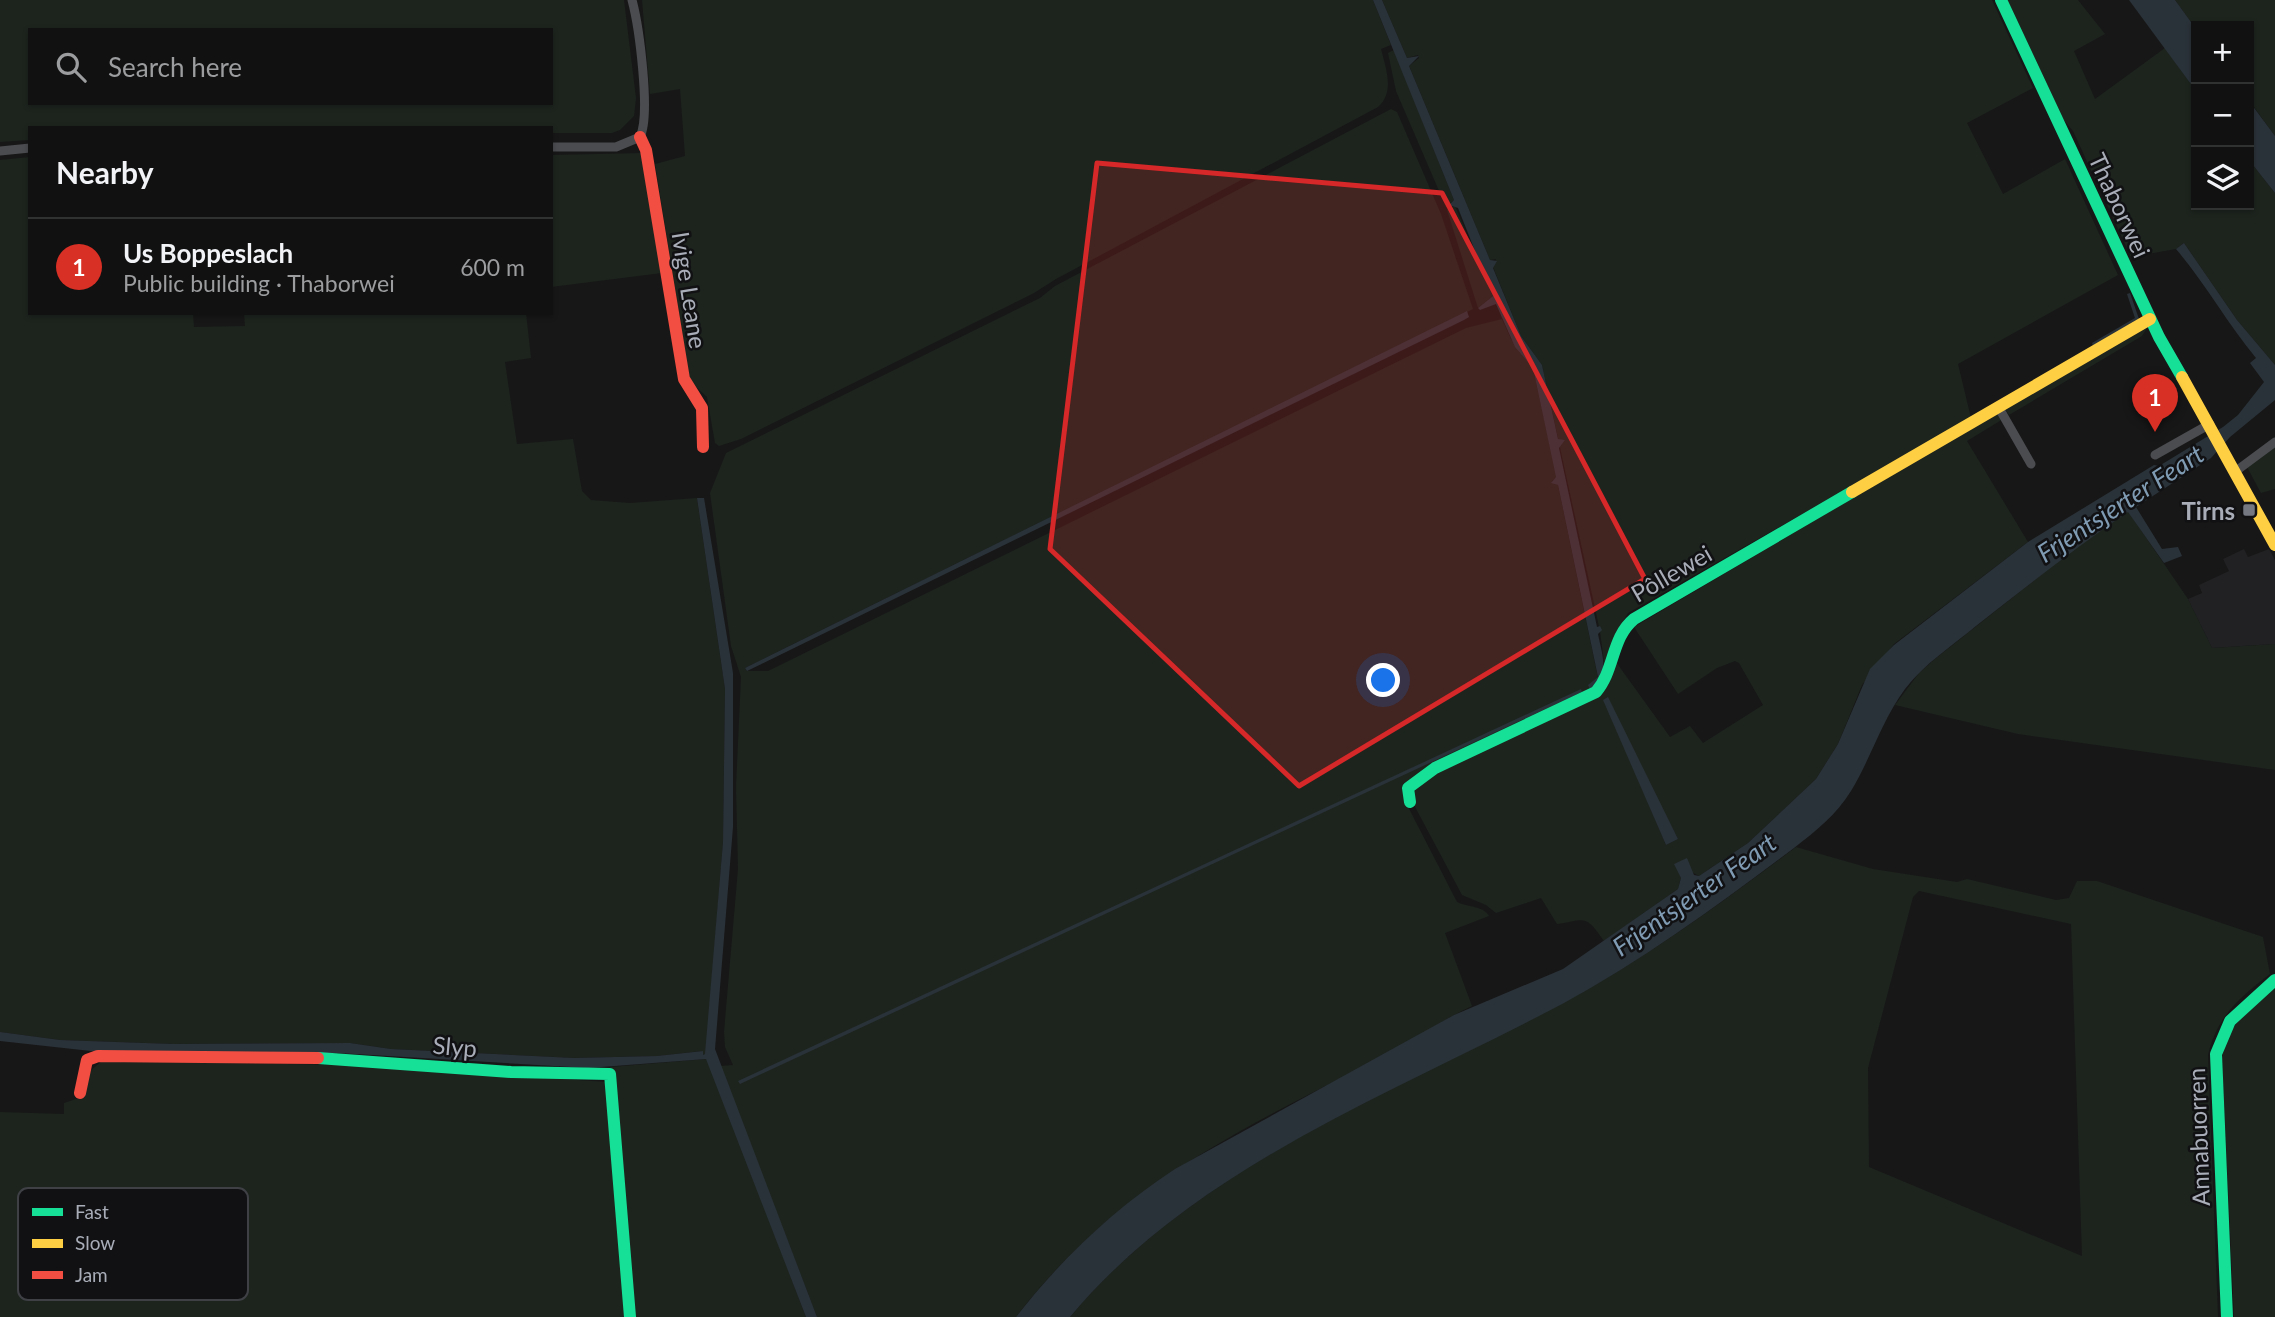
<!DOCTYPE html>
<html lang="en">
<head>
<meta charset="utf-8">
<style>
  body { margin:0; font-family:Lato,sans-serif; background:#1a1a1a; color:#f1f3f6 }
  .controls { position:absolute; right:21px; top:21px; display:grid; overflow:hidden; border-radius:0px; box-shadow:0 2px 5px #0004 }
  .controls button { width:63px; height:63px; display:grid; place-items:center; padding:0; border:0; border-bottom:2px solid #303131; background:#111; color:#f1f3f6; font:35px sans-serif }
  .you { position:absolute; left:1384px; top:681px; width:24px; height:24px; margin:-18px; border:5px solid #fff; border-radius:50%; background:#1a73e8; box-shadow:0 0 0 10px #1a73e833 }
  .badge { display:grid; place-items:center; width:46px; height:46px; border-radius:50%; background:#d93025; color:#fff; font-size:23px; font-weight:700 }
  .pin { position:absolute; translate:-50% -58px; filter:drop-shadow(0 2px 4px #0008) }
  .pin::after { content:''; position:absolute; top:37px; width:24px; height:21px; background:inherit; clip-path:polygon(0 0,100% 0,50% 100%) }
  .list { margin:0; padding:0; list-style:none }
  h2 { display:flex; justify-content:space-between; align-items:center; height:91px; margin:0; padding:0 28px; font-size:30px }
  h2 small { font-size:23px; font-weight:400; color:#9c9d9f }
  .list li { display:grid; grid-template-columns:46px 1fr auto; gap:21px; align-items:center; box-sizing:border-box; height:98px; padding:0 28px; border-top:2px solid #303131 }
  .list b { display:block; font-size:26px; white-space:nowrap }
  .list p { margin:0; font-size:23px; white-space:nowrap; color:#9c9d9f }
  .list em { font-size:23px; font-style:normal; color:#9c9d9f }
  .icon { flex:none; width:38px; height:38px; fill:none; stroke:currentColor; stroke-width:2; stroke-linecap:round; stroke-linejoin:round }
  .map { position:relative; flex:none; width:2275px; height:1317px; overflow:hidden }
  .search { position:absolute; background:#111; box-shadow:0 2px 5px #0004; left:28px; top:28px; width:525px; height:77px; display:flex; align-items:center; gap:18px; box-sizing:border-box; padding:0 24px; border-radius:0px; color:#9c9d9f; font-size:26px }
  .panel { position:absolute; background:#111; box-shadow:0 2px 5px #0004; left:28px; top:126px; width:525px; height:189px; border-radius:0px }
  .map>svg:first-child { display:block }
  .built { fill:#212123 }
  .green { fill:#1d241e; fill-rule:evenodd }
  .water { fill:#2a3239 }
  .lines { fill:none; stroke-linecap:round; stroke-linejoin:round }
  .street { stroke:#4b4c50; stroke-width:9 }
  .fast { stroke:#16e098; stroke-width:12 }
  .slow { stroke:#ffcf43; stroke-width:12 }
  .jam { stroke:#f24e42; stroke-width:12 }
  .marked { fill:#d62828; fill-opacity:0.2; stroke:#d62828; stroke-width:5; stroke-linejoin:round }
  .poi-dot { fill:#757880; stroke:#111113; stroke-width:2.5 }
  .labels { text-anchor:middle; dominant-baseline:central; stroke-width:5; stroke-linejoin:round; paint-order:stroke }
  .street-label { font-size:24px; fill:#a8adb8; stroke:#111113 }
  .poi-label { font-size:24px; font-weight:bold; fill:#a8adb8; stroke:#111113; text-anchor:end }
  .water-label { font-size:26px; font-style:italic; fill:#7f9bb3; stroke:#111113 }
  .key { fill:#111113; stroke:#3e4045; stroke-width:2 }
  .key-label { font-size:19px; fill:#a8adb8 }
</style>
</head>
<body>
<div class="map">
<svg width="2275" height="1317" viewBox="0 0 2275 1317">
  <rect width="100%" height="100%" fill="#171717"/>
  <!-- built -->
  <polygon class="built" points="2244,549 2248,557 2269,549 2275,560 2275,644 2212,648 2188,599 2202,593 2199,585 2229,571 2223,559"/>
  <!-- green -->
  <g class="green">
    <path d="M0,0h624l12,98 -2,18 -14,14 -8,3h-61v-5h-521v12l-30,2zM30,30h521v73h-521z"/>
    <path d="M642,0h731l18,45 -10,4c5,20 14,43 -3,58l-322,172 -22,14 -293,146 -22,7 -4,-3 -8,-46 -17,-16 -35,-217 30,-8 -5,-67 -30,5z"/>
    <polygon points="1382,0 1992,0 2033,88 1967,123 2003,194 2065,159 2118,275 1958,364 1971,418 1628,613 1615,636 1605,670 1600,631 1542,365 1521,336 1493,267 1496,259 1490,260 1409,66 1419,58 1418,55 1407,58"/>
    <polygon points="2003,0 2078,0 2105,34 2074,51 2095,99 2165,48 2196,91 2196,205 2249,205 2249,160 2275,193 2275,365 2237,320 2184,243 2176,249 2131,257 2073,131 2058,113"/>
    <polygon points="2175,0 2275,0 2275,136 2249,100 2249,26 2196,26 2196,29"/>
    <polygon points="1394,50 1454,200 1446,207 1396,91 1388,53"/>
    <path d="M1391,109l6,3 44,102 32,95 -728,359 2,3h21l698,-343 36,-9 9,20 22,29 24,110 -5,3 6,4 40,193 -8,11 -155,77 -31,33 53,103c10,5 27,4 32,14l-44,17 27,73c-34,16 -64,38 -97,55 -139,70 -262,129 -359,256h-199l-97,-251 13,-1 -8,-18 -1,-15 14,-163 -2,-82 5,-110 -10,-31 -21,-153 16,-40 314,-155 15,-12zM1580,690l1,2 -843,390z"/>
    <polygon points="643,153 662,273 551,287 551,155"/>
    <polygon points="30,157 30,313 193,313 194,327 245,326 244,313 526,313 531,358 505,362 517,444 573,439 582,491 591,500 630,503 697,498 725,689 723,842 706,1054 703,1055 702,1051 657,1056 574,1058 391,1049 350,1043 173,1044 60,1040 0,1032 0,160"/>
    <polygon points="1455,206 1493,296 1478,308 1447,210"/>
    <polygon points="2147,328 2142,336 2009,415 2005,409"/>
    <path d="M1999,412l4,7 -36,22 61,101 -134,102 -32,41 -24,59 -22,35 -68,64 -49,33 -24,-13 6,15 -3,11 -74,52c-19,-28 -19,-21 -47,-17l-16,-26 -45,15 -10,-8 -24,-10 -49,-92 2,-15 13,-12 172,-84 16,-30 54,75 20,-11 13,17 60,-38 -24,-42 -4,-2 -18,7 -39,26 -44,-67zM1604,698l74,141 -12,6z"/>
    <polygon points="2275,443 2275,489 2261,493 2247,467"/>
    <polygon points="2128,511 2188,599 2212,648 2275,644 2275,770 2018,734 1895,705 1919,673 1935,659 2071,551"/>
    <path d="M1796,847l77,22 84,13 10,-3 89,21 13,-2 8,-17h20l166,56 7,37c-30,23 -53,42 -62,81l10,262h-1148c125,-151 324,-224 492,-314 83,-44 159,-100 234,-156zM1919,891l152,33 11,332 -213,-89 -1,-99 45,-171z"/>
    <path d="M2275,988v329h-41l-12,-258c4,-34 28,-50 53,-71z"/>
    <polygon points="706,1059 711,1067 806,1317 633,1317 615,1079 610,1067"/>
    <polygon points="102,1061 349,1065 608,1082 627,1317 0,1317 0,1112 64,1114 64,1103 82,1097 89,1072"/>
  </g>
  <!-- water -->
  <g class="water">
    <path d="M1373,0h9l25,58 12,-2 -10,10 81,194 7,1 -4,7 28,68 21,29 16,74 7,1 -6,8 38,179 3,-1 2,4 -4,4c4,21 13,42 -8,55l-2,-4 10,-8 -40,-192 -7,-2 5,-6 -23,-109 -18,-21 -19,-43 -16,6 -2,-2 15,-12 -35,-88 -9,-3 5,-5z"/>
    <polygon points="2129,0 2175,0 2196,29 2196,91"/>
    <polygon points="2249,101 2275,136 2275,193 2249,160"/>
    <path d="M2184,243l53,77 38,45v35l-45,37 -19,21 -75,49 26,42 16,-2 4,9 -18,7 -36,-51c-53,36 -102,75 -152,114 -24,20 -52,38 -71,63 -23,31 -34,69 -54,102 -14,23 -35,40 -57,57 -73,55 -149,111 -230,155 -170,90 -368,163 -494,314h-54c45,-58 98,-108 159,-148l279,-154 109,-46 115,-80 3,-11 -7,-14 13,-6 7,17 5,1 49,-33 68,-64 22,-35 32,-75 24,-24 134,-103 126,-77 5,1 64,-39 15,-12 26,-33 -14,-19 6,-5c-29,-35 -51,-75 -80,-109z"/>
    <polygon points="2130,293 2139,319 2093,346 2092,343 2135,318 2127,294"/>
    <polygon points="1467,311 1469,317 1464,320 747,671 745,668"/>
    <polygon points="697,498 704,498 733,673 733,827 715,1049 817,1317 806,1317 706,1059 588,1068 338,1053 100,1052 0,1041 0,1032 60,1040 173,1044 350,1043 391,1049 574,1058 657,1056 703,1051 703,1055 705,1054 723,842 725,689"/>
    <polygon points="1581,689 1582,692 740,1084 738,1081"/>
    <polygon points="1608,697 1678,839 1666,845 1603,700"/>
  </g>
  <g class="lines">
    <!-- street -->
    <g class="street">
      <path d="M551,147h65l24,-10c11,-22 -1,-111 -8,-137"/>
      <polyline points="0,151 30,148"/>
      <polyline points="1999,408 2031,464"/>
      <polyline points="2155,455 2210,424"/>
      <polyline points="2236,471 2275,442"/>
    </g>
    <!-- fast -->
    <g class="fast">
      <polyline points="2001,0 2159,337 2182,377"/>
      <path d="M1410,802l-2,-14 27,-20 161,-76c19,-22 15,-54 38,-73l218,-127"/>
      <polyline points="318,1058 511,1072 610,1074 630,1317"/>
      <polyline points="2227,1317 2216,1054 2230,1021 2275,980"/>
    </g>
    <!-- slow -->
    <g class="slow">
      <polyline points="2182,377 2275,545"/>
      <polyline points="1852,492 2150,319"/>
    </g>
    <!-- jam -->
    <g class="jam">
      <polyline points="640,137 646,150 684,379 702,408 703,447"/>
      <polyline points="80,1093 87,1060 98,1056 318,1058"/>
    </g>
  </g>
  <!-- marked area -->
  <path class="marked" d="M1097,163l345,30 203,386 -346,207 -249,-237z"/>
  <!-- markers -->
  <rect class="poi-dot" x="2242" y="503" width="14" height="14" rx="3.5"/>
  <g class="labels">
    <!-- street labels -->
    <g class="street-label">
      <text transform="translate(2120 205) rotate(65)">Thaborwei</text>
      <text transform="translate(690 290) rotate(81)">Ivige Leane</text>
      <text transform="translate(1671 573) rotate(-30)">Pôllewei</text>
      <text transform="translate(455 1046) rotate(5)">Slyp</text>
      <text transform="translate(2198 1137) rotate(-92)">Annabuorren</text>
    </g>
    <!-- poi labels -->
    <g class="poi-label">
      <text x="2235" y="510">Tirns</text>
    </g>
    <!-- water labels -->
    <g class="water-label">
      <text transform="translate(2120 503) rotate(-33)">Frjentsjerter Feart</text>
      <text transform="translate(1694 894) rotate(-35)">Frjentsjerter Feart</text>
    </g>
  </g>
  <!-- legend -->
  <rect x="18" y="1188" width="230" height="112" rx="10" class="key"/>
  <rect x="32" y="1208" width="31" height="8" fill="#16e098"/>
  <rect x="32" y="1239" width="31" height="9" fill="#ffcf43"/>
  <rect x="32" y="1271" width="31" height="8" fill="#f24e42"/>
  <g class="key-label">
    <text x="75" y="1219">Fast</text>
    <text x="75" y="1250">Slow</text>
    <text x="75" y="1282">Jam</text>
  </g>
</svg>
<div class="controls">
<button>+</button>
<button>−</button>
<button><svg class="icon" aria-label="layers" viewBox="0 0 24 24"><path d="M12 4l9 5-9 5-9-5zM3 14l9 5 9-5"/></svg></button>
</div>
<div class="you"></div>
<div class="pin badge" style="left:2155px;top:432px">1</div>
<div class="search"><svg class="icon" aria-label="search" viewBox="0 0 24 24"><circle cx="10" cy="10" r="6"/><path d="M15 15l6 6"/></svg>Search here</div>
<section class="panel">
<h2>Nearby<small></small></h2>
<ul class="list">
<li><span class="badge">1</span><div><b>Us Boppeslach</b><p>Public building · Thaborwei</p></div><em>600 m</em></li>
</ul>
</section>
</div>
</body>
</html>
